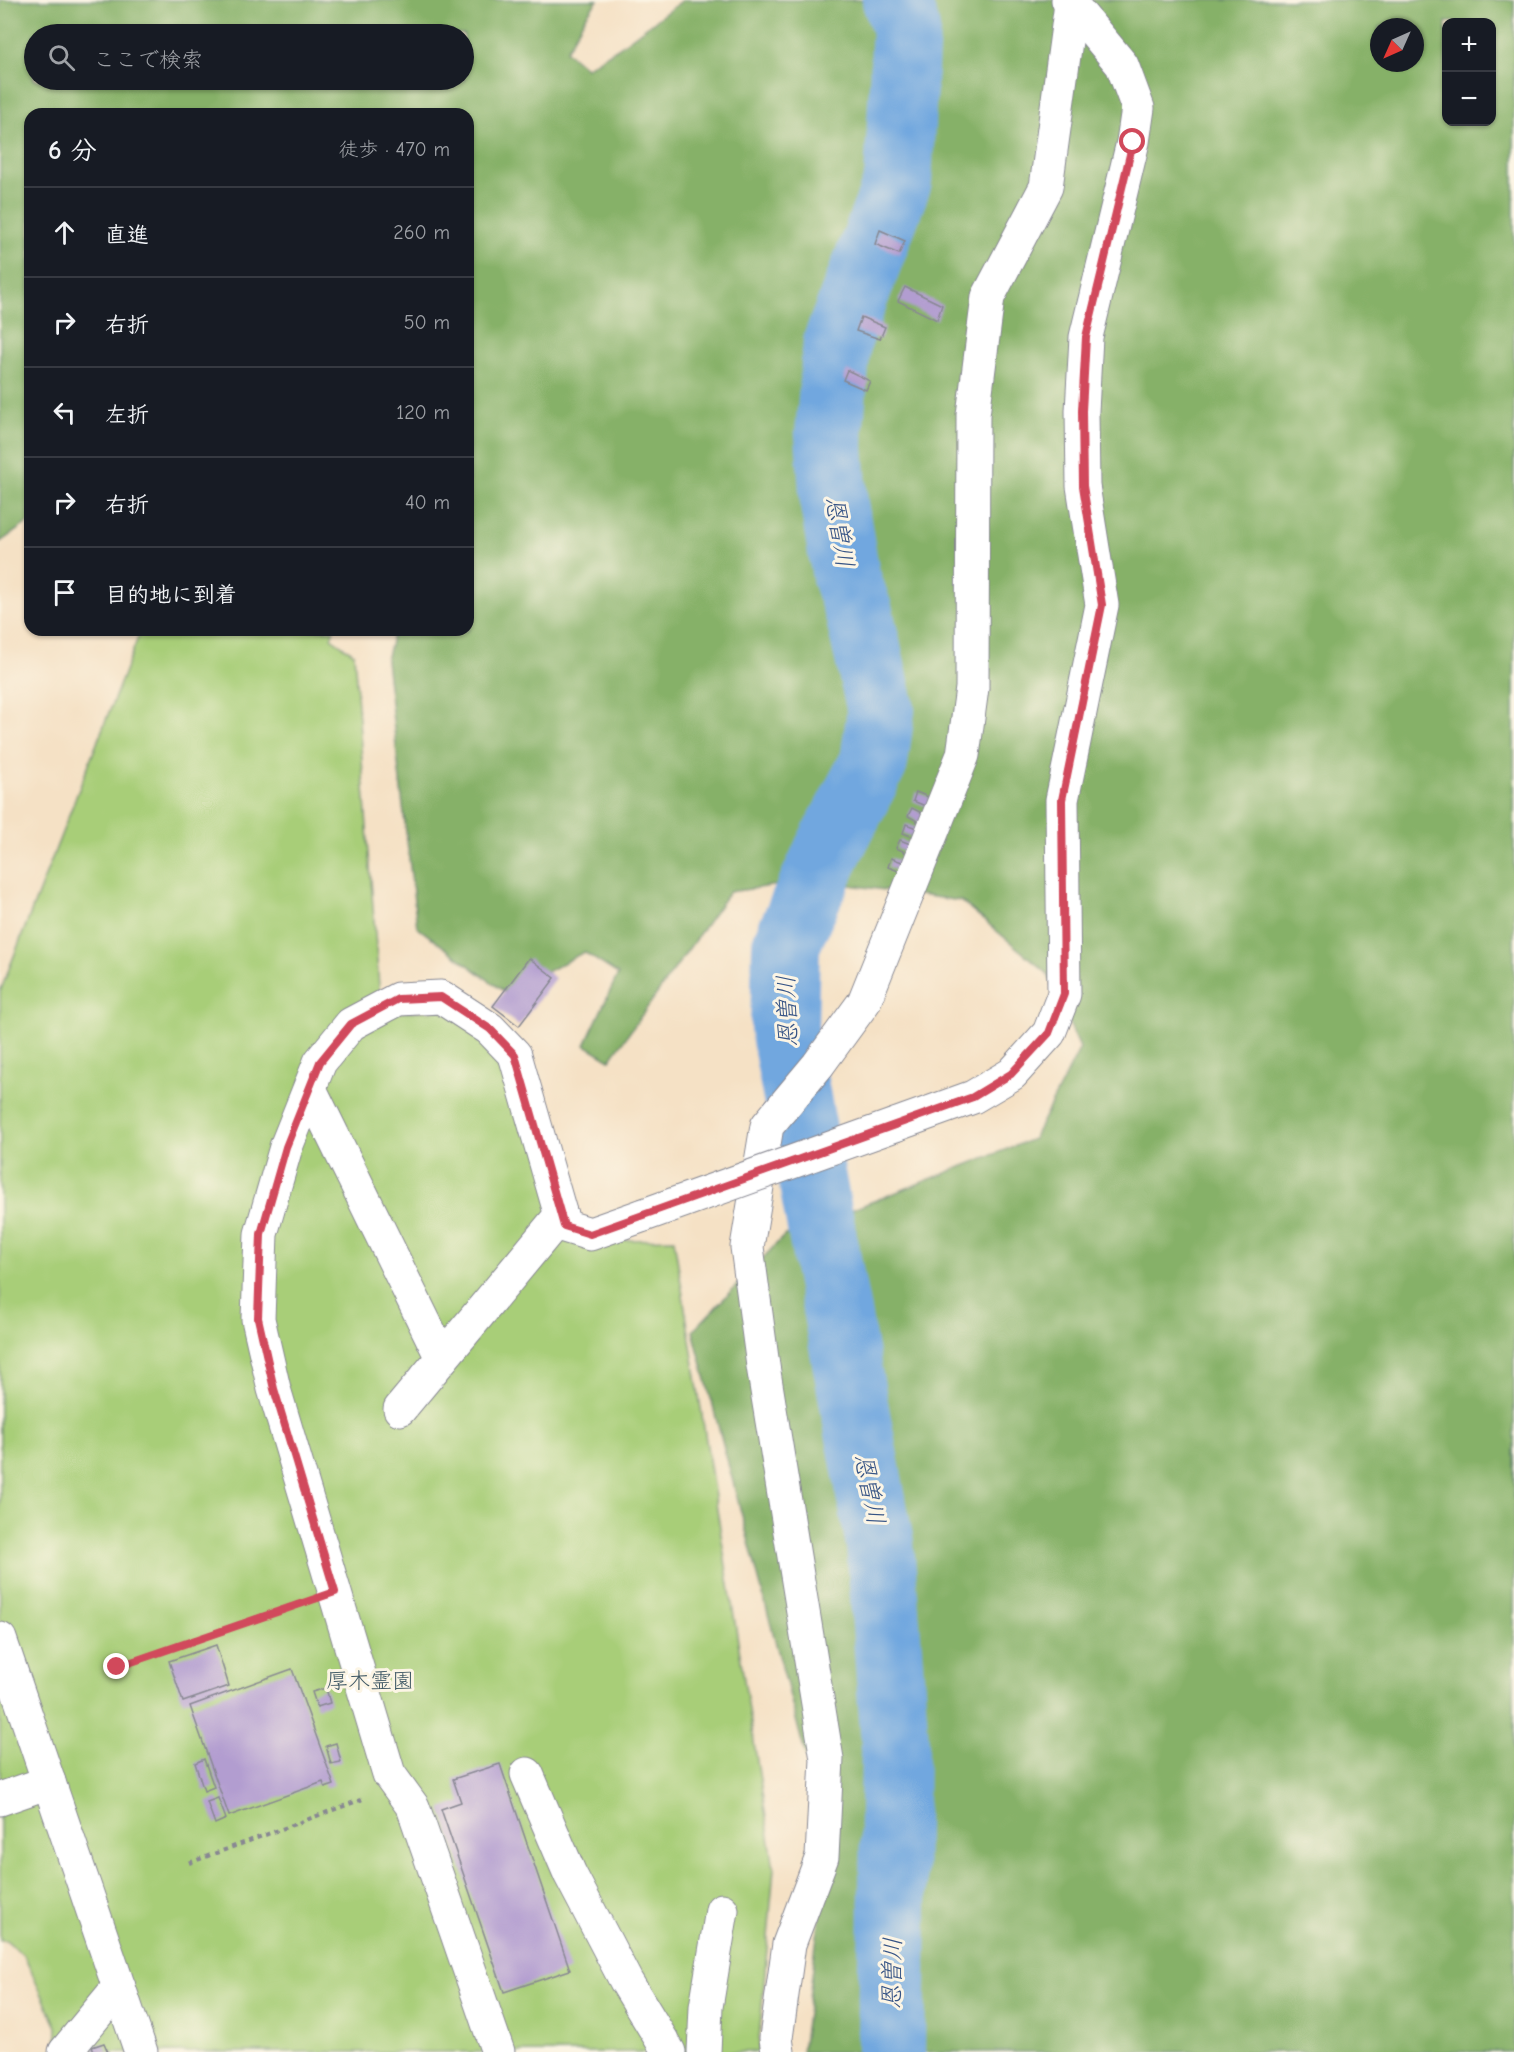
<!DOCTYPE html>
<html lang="ja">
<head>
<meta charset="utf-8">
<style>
  body { margin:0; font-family:"Comic Neue","Klee One",sans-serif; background:#242831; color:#f1f3f6 }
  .controls { position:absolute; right:18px; top:18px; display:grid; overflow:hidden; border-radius:12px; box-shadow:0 2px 4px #0004 }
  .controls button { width:54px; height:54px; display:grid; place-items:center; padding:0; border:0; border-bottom:2px solid #363941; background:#171b24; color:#f1f3f6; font:30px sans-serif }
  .compass { position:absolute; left:1370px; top:18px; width:54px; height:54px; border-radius:50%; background:#171b24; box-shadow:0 2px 4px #0004; rotate:225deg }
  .stop { position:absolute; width:18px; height:18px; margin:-14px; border:4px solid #d1495b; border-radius:50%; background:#fff }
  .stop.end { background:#d1495b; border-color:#fff; box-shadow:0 2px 6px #0008 }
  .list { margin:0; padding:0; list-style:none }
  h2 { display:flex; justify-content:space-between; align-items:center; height:78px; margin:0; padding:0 24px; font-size:26px }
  h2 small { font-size:20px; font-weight:400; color:#9ea1a6 }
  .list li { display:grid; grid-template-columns:39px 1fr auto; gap:18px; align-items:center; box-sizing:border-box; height:90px; padding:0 24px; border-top:2px solid #363941 }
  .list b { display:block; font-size:22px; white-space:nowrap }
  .list em { font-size:20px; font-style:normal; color:#9ea1a6 }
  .icon { flex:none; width:33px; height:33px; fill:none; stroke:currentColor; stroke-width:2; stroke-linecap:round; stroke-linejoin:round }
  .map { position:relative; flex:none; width:1514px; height:2052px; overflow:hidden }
  .search { position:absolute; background:#171b24; box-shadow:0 2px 4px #0004; left:24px; top:24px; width:450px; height:66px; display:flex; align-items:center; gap:15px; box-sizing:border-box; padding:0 21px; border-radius:33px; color:#9ea1a6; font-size:22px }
  .panel { position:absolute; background:#171b24; box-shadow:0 2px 4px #0004; left:24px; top:108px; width:450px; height:528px; border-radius:18px }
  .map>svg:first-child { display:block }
  .green { fill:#a8ce78; stroke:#627e6b; stroke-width:1.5 }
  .forest { fill:#86b168; stroke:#507063; stroke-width:1.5; fill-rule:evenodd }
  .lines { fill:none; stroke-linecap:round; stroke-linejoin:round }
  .river { stroke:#71a7df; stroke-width:68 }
  .building { fill:#b29dd0 }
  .minor-casing { stroke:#888892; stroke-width:35 }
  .path { stroke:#888892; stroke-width:4; stroke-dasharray:4.5 4.5; stroke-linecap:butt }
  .minor { stroke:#fff; stroke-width:33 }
  .minor-bridge-casing { stroke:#888892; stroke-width:35; stroke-linecap:butt }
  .minor-bridge { stroke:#fff; stroke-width:33 }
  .route { stroke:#d1495b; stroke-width:8 }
  .labels { text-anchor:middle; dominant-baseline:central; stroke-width:6; stroke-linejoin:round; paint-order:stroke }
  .park-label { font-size:22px; fill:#3e5764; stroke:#fcf5e5 }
  .water-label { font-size:24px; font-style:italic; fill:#355385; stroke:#fcf5e5 }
</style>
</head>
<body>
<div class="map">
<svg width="1514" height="2052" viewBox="0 0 1514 2052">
  <rect width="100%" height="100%" fill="#fcf5e5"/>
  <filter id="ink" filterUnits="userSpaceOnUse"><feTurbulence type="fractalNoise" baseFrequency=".0167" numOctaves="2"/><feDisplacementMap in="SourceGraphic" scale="12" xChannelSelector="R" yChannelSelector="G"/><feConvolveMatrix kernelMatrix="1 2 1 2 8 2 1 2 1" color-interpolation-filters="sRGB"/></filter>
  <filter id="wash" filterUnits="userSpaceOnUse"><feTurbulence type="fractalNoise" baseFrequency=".008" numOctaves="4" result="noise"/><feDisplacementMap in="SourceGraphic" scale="24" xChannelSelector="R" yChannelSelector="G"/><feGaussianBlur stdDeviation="1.35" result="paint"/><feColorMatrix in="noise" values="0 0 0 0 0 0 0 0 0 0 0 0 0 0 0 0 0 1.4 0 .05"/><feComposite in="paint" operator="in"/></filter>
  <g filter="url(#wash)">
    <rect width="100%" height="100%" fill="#f5e1c5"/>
    <!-- green -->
    <polygon class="green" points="141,630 334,630 331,638 354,654 381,1013 442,1010 500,1046 585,1241 674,1239 774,1868 758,2052 56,2052 57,2027 24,1956 6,1940 0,1940 0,992"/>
    <!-- forest -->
    <path class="forest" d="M0,0h598l-12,16 -20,35 20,17 32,-20 65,-48h831v2052h-712l27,-208 -136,-513 91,-95 249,-97 47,-91 -33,-75 -86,-72 -146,-21 -86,12 -119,168 -25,-15 33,-71 -34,-22 -78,41 -89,-66 -31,-267 8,-30h74v-516h-438v407l-30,21zM1446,22h46v100h-46zM1379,27h36v36h-36zM34,34h430v46h-430z"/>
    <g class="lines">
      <!-- river -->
      <polyline class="river" points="891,2052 895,1743 880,1544 784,1028 786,945 828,851 874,762 881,710 859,613 846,576 834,504 829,434 837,342 898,181 906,29 896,0"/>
    </g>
    <g id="blocks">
      <!-- building -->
      <g class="building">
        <polygon points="880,230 905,241 899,254 875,244"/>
        <polygon points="905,287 942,305 937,320 898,301"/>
        <polygon points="861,317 885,327 880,339 856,331"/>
        <polygon points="847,370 870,381 866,390 843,380"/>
        <polygon points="916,792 931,798 928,807 913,801"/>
        <polygon points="912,808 924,814 920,823 908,816"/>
        <polygon points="906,824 919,829 916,838 903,833"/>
        <polygon points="900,840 913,845 909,854 896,848"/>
        <polygon points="891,858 905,863 901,872 888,867"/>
        <polygon points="529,958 555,978 519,1026 493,1006"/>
        <polygon points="216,1645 229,1686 183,1702 169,1661"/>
        <polygon points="292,1669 334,1785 325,1788 323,1782 229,1816 190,1706"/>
        <polygon points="326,1688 330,1703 317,1707 312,1692"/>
        <polygon points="336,1743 341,1762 331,1764 326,1746"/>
        <polygon points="204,1759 214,1787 204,1791 195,1763"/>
        <polygon points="500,1764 570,1970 504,1992 441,1809 461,1802 453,1779"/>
        <polygon points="218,1798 226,1819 215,1824 207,1802"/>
        <polygon points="104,2043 108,2052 94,2052 92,2047"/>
      </g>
    </g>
  </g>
  <g filter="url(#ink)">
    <use href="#blocks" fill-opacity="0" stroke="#888892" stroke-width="1.5"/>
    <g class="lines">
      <!-- minor casing -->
      <g class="minor-casing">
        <g id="minor">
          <polyline points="310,1089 442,1358"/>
          <polyline points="895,1125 973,1097 1012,1074 1049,1033 1064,994 1062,800 1102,605 1083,486 1082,411 1086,337 1133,142 1138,108 1122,65 1068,0"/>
          <polyline points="400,1409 561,1215"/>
          <polyline points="0,1639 141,2052"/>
          <polyline points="527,1774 570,1874 626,1981 669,2052"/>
          <polyline points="0,1799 49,1782"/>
          <polyline points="65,2052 119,1987"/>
          <polyline points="498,2052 413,1807 389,1774 274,1389 258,1319 261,1234 286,1147 320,1062 351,1024 398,999 441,997 490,1029 515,1055 564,1226 590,1234 644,1215"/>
          <polyline points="704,2052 706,2007 722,1910"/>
          <polyline points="778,2052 776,2038 789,1944 822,1857 827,1759 763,1366 747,1247 767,1126 818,1065 864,1002 963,755 972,688 973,415 988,297 1046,187 1071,4"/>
        </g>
      </g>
      <!-- path -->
      <g class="path">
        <polyline points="117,1667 300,1603"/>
        <polyline points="189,1863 363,1799"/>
      </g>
      <!-- minor -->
      <use href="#minor" class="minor"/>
      <!-- minor-bridge casing -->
      <g class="minor-bridge-casing">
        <polyline id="minor-bridge" points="644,1215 895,1125"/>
      </g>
      <!-- minor-bridge -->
      <use href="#minor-bridge" class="minor-bridge"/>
    </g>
  </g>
  <g class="lines" filter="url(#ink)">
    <!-- route -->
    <polyline class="route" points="117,1667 335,1592 274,1389 258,1318 261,1234 286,1147 320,1062 351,1024 398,999 441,997 490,1029 515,1055 564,1226 590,1234 973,1097 1011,1074 1049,1033 1064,994 1062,800 1102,605 1083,486 1082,411 1086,337 1133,142"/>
  </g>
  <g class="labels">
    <!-- park labels -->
    <g class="park-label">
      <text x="370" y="1681">厚木霊園</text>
    </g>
    <!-- water labels -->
    <g class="water-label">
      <text transform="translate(840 532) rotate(81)">恩曽川</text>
      <text transform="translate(787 1011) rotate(-92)">恩曽川</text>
      <text transform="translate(870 1489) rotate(79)">恩曽川</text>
      <text transform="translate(892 1973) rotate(-89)">恩曽川</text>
    </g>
  </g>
</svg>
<div class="controls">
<button>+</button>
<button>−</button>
</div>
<svg class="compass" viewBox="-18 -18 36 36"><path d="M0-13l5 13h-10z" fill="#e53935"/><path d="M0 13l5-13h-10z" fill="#9ea1a6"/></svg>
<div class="stop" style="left:1133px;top:142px"></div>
<div class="stop end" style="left:117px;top:1667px"></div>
<div class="search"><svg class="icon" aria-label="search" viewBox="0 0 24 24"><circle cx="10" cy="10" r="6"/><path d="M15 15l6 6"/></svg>ここで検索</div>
<section class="panel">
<h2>6 分<small>徒歩 · 470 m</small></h2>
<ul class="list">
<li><svg class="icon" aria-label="ahead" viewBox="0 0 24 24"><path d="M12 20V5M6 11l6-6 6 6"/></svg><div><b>直進</b></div><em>260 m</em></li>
<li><svg class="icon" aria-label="right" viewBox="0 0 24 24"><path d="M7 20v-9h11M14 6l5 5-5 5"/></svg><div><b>右折</b></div><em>50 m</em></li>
<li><svg class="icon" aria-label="left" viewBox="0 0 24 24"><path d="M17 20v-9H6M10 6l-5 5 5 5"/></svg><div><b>左折</b></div><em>120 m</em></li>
<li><svg class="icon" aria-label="right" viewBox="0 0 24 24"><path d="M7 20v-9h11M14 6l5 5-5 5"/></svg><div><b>右折</b></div><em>40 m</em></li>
<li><svg class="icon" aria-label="arrive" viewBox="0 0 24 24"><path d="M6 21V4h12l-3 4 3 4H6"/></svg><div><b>目的地に到着</b></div></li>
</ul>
</section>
</div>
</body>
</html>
